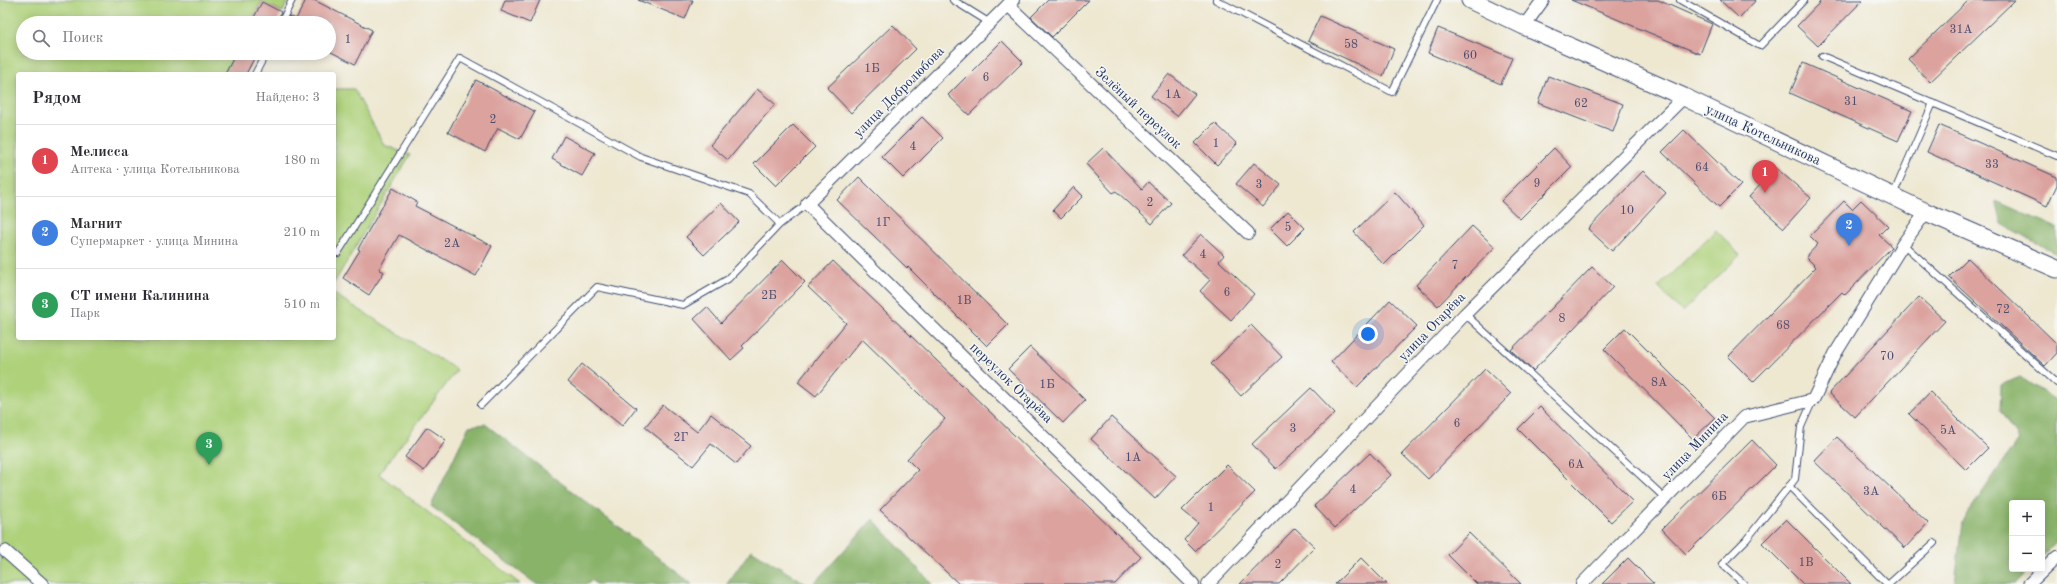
<!DOCTYPE html>
<html lang="ru">
<head>
<meta charset="utf-8">
<style>
  body { margin:0; font-family:"Old Standard TT",serif; background:#f2f2f3; color:#2b2b33 }
  .controls { position:absolute; right:12px; bottom:12px; display:grid; overflow:hidden; border-radius:4px; box-shadow:0 2px 10px #0003 }
  .controls button { width:36px; height:36px; display:grid; place-items:center; padding:0; border:0; border-bottom:1px solid #e1e1e2; background:#fff; color:#2b2b33; font:20px sans-serif }
  .you { position:absolute; left:1368px; top:334px; width:14px; height:14px; margin:-10px; border:3px solid #fff; border-radius:50%; background:#1a73e8; box-shadow:0 0 0 6px #1a73e833 }
  .badge { display:grid; place-items:center; width:26px; height:26px; border-radius:50%; background:#b5179e; color:#fff; font-size:13px; font-weight:700 }
  .pin { position:absolute; translate:-50% -33px; filter:drop-shadow(0 1px 2px #0008) }
  .pin::after { content:''; position:absolute; top:21px; width:14px; height:12px; background:inherit; clip-path:polygon(0 0,100% 0,50% 100%) }
  .list { margin:0; padding:0; list-style:none }
  h2 { display:flex; justify-content:space-between; align-items:center; height:52px; margin:0; padding:0 16px; font-size:17px }
  h2 small { font-size:13px; font-weight:400; color:#7c7c81 }
  .list li { display:grid; grid-template-columns:26px 1fr auto; gap:12px; align-items:center; box-sizing:border-box; height:72px; padding:0 16px; border-top:1px solid #e1e1e2 }
  .list b { display:block; font-size:15px; white-space:nowrap }
  .list p { margin:0; font-size:13px; white-space:nowrap; color:#7c7c81 }
  .list em { font-size:13px; font-style:normal; color:#7c7c81 }
  .icon { flex:none; width:22px; height:22px; fill:none; stroke:currentColor; stroke-width:2; stroke-linecap:round; stroke-linejoin:round }
  .map { position:relative; flex:none; width:2057px; height:584px; overflow:hidden }
  .search { position:absolute; background:#fff; box-shadow:0 2px 10px #0003; left:16px; top:16px; width:320px; height:44px; display:flex; align-items:center; gap:10px; box-sizing:border-box; padding:0 14px; border-radius:22px; color:#7c7c81; font-size:15px }
  .panel { position:absolute; background:#fff; box-shadow:0 2px 10px #0003; left:16px; top:72px; width:320px; height:268px; border-radius:4px }
  .map>svg:first-child { display:block }
  .green { fill:#aed17a; stroke:#64806c }
  .forest { fill:#8ab36a; stroke:#527164 }
  .building { fill:#dba29e }
  .lines { fill:none; stroke-linecap:round; stroke-linejoin:round }
  .lane-casing { stroke:#3b4b6f; stroke-width:8 }
  .street-casing { stroke:#3b4b6f; stroke-width:14 }
  .secondary-casing { stroke:#3b4b6f; stroke-width:19 }
  .lane { stroke:#fff; stroke-width:6 }
  .street { stroke:#fff; stroke-width:12 }
  .secondary { stroke:#fff; stroke-width:17 }
  .labels { text-anchor:middle; dominant-baseline:central; stroke-width:3; stroke-linejoin:round; paint-order:stroke }
  .number-label { font-size:12px; fill:#4b4c6e }
  .street-label { font-size:14px; fill:#1b2f5e; stroke:#f6f6f2 }
</style>
</head>
<body>
<div class="map">
<svg width="2057" height="584" viewBox="0 0 2057 584">
  <rect width="100%" height="100%" fill="#f6f6f2"/>
  <filter id="ink" filterUnits="userSpaceOnUse"><feTurbulence type="fractalNoise" baseFrequency=".025" numOctaves="2"/><feDisplacementMap in="SourceGraphic" scale="8" xChannelSelector="R" yChannelSelector="G"/><feConvolveMatrix kernelMatrix="1 2 1 2 8 2 1 2 1" color-interpolation-filters="sRGB"/></filter>
  <filter id="wash" filterUnits="userSpaceOnUse"><feTurbulence type="fractalNoise" baseFrequency=".012" numOctaves="4" result="noise"/><feDisplacementMap in="SourceGraphic" scale="16" xChannelSelector="R" yChannelSelector="G"/><feGaussianBlur stdDeviation="0.9" result="paint"/><feColorMatrix in="noise" values="0 0 0 0 0 0 0 0 0 0 0 0 0 0 0 0 0 1.4 0 .05"/><feComposite in="paint" operator="in"/></filter>
  <g filter="url(#wash)">
    <rect width="100%" height="100%" fill="#eee8d1"/>
    <!-- green -->
    <g class="green">
      <polygon points="0,0 288,0 283,12 261,2 251,23 23,23 23,53 236,53 225,74 18,74 18,338 334,338 334,294 457,370 379,474 520,584 0,584"/>
      <polygon points="334,89 354,89 384,145 410,155 334,283"/>
      <polygon points="1716,230 1740,255 1682,312 1658,287"/>
    </g>
    <!-- forest -->
    <g class="forest">
      <polygon points="1996,201 2057,228 2057,254 2002,224"/>
      <polygon points="2020,377 2057,401 2057,542 2042,557 2042,503 2012,503 2012,569 2030,569 2015,584 1955,584 1962,522 2018,440 2000,410 2001,385"/>
      <polygon points="485,424 692,584 596,584 591,580 588,584 536,584 431,506 469,426"/>
      <polygon points="873,519 932,584 813,584"/>
      <polygon points="751,550 806,584 727,584"/>
    </g>
    <g id="blocks">
      <!-- building -->
      <g class="building">
        <polygon points="306,0 314,0 372,30 355,64 329,51 329,23 286,23 289,16 296,19"/>
        <polygon points="505,0 540,0 530,23 501,11"/>
        <polygon points="638,0 693,0 685,19"/>
        <polygon points="1048,0 1089,0 1052,37 1031,17"/>
        <polygon points="1571,0 1658,0 1712,24 1700,54"/>
        <polygon points="1720,0 1756,0 1739,18"/>
        <polygon points="1822,0 1863,0 1818,46 1797,26"/>
        <polygon points="1969,0 2015,0 1930,82 1908,59"/>
        <polygon points="262,2 281,12 277,23 251,23"/>
        <polygon points="1320,16 1394,49 1383,76 1308,41"/>
        <polygon points="893,25 916,49 851,113 827,88"/>
        <polygon points="1438,28 1512,58 1501,84 1428,53"/>
        <polygon points="1002,41 1023,62 969,115 948,95"/>
        <polygon points="236,53 257,53 246,74 225,74"/>
        <polygon points="1803,63 1912,111 1898,141 1790,93"/>
        <polygon points="1169,74 1195,94 1177,116 1151,96"/>
        <polygon points="1548,76 1623,104 1613,132 1538,103"/>
        <polygon points="476,80 535,112 520,139 498,128 485,152 448,132"/>
        <polygon points="757,89 775,104 728,160 710,145"/>
        <polygon points="922,117 943,138 903,178 882,157"/>
        <polygon points="1215,123 1237,144 1217,165 1195,143"/>
        <polygon points="793,125 815,147 776,186 754,164"/>
        <polygon points="1939,125 2057,177 2057,185 2047,206 1927,152"/>
        <polygon points="1684,130 1741,185 1719,207 1662,152"/>
        <polygon points="564,136 595,153 582,176 552,159"/>
        <polygon points="1103,148 1142,189 1148,182 1171,203 1152,224 1116,191 1113,193 1086,164"/>
        <polygon points="1554,148 1572,167 1520,219 1501,201"/>
        <polygon points="1254,163 1281,185 1263,207 1236,184"/>
        <polygon points="1776,168 1811,198 1784,228 1749,197"/>
        <polygon points="1643,171 1666,193 1612,251 1588,229"/>
        <polygon points="859,177 1008,325 987,346 908,267 907,268 837,200"/>
        <polygon points="1074,187 1083,196 1061,218 1053,210"/>
        <polygon points="393,188 417,202 415,206 492,246 476,276 399,235 379,269 384,272 369,295 343,278 360,250 358,249"/>
        <polygon points="1395,192 1424,225 1384,265 1354,232"/>
        <polygon points="1861,200 1888,226 1879,235 1892,247 1845,295 1842,292 1753,382 1728,357 1816,267 1806,257 1818,244 1810,236 1844,201 1852,209"/>
        <polygon points="721,203 739,222 704,255 686,237"/>
        <polygon points="1288,211 1305,228 1287,246 1270,229"/>
        <polygon points="1472,226 1495,247 1438,306 1416,285"/>
        <polygon points="1201,234 1224,255 1219,261 1254,294 1231,320 1200,291 1210,280 1182,255"/>
        <polygon points="1968,258 2057,344 2057,353 2045,366 1949,277"/>
        <polygon points="783,260 805,282 742,346 744,348 731,360 694,319 707,307 721,323"/>
        <polygon points="833,261 1141,557 1115,584 959,584 880,510 918,470 907,459 945,419 862,339 816,396 798,382 846,323 808,287"/>
        <polygon points="1592,267 1613,287 1533,371 1511,350"/>
        <polygon points="1919,297 1945,321 1855,417 1829,393"/>
        <polygon points="1390,300 1417,326 1357,387 1331,362"/>
        <polygon points="1251,325 1282,357 1241,396 1211,364"/>
        <polygon points="1625,328 1715,418 1693,439 1604,349"/>
        <polygon points="1030,347 1085,400 1063,423 1008,369"/>
        <polygon points="582,364 636,408 622,426 568,382"/>
        <polygon points="1485,369 1511,394 1428,479 1402,454"/>
        <polygon points="1311,388 1335,413 1276,469 1252,444"/>
        <polygon points="1930,392 1988,448 1966,470 1909,414"/>
        <polygon points="663,405 697,432 711,414 751,446 736,464 711,444 693,466 645,427"/>
        <polygon points="1540,407 1633,501 1611,522 1518,429"/>
        <polygon points="1111,417 1176,476 1155,499 1091,439"/>
        <polygon points="427,427 446,440 424,471 405,457"/>
        <polygon points="1837,437 1928,523 1905,548 1814,461"/>
        <polygon points="1752,440 1776,465 1686,554 1662,529"/>
        <polygon points="1370,453 1391,475 1335,528 1314,506"/>
        <polygon points="1227,465 1255,492 1195,551 1184,540 1198,523 1182,510"/>
        <polygon points="1786,519 1851,584 1803,584 1762,543"/>
        <polygon points="1295,528 1315,547 1279,584 1240,584"/>
        <polygon points="1469,533 1521,584 1477,584 1448,555"/>
        <polygon points="1361,558 1387,584 1335,584"/>
        <polygon points="1628,558 1654,584 1602,584"/>
      </g>
    </g>
  </g>
  <g filter="url(#ink)">
    <use href="#blocks" fill-opacity="0" stroke="#3b4b6f" stroke-width="1"/>
    <g class="lines">
      <!-- lane casing -->
      <g class="lane-casing">
        <g id="lane">
          <polyline points="953,0 990,23"/>
          <polyline points="1216,0 1392,92 1437,0"/>
          <polyline points="1680,0 1760,46 1804,0"/>
          <polyline points="281,23 292,0"/>
          <polyline points="1822,56 2057,156"/>
          <polyline points="255,74 266,53"/>
          <polyline points="1893,195 1933,103"/>
          <polyline points="1903,244 2057,383"/>
          <polyline points="338,253 460,58 641,157 749,194 780,224"/>
          <polyline points="1465,314 1665,498"/>
          <polyline points="481,405 597,287 683,305 728,279 780,224 807,204"/>
          <polyline points="1789,486 1887,584"/>
          <polyline points="1744,584 1722,564 1746,540 1795,479 1801,427 1813,400"/>
          <polyline points="1889,584 1934,543"/>
        </g>
      </g>
      <!-- street casing -->
      <g class="street-casing">
        <g id="street">
          <polyline points="1013,0 807,204 1193,584"/>
          <polyline points="1008,5 1248,233"/>
          <polyline points="1524,26 1543,0"/>
          <polyline points="5,551 42,584"/>
          <polyline points="1208,584 1465,314 1684,97"/>
          <polyline points="1582,584 1744,417 1813,400 1835,354 1903,244 1926,212"/>
          <polyline points="2029,584 2057,557"/>
        </g>
      </g>
      <!-- secondary casing -->
      <g class="secondary-casing">
        <polyline id="secondary" points="1470,0 1524,26 1684,97 1926,212 2057,269"/>
      </g>
      <!-- lane -->
      <use href="#lane" class="lane"/>
      <!-- street -->
      <use href="#street" class="street"/>
      <!-- secondary -->
      <use href="#secondary" class="secondary"/>
    </g>
  </g>
  <g class="labels">
    <!-- number labels -->
    <g class="number-label">
      <text x="1961" y="30">31А</text>
      <text x="348" y="40">1</text>
      <text x="1351" y="45">58</text>
      <text x="1470" y="56">60</text>
      <text x="872" y="69">1Б</text>
      <text x="986" y="78">6</text>
      <text x="1173" y="95">1А</text>
      <text x="1851" y="102">31</text>
      <text x="1581" y="104">62</text>
      <text x="493" y="120">2</text>
      <text x="1216" y="144">1</text>
      <text x="913" y="147">4</text>
      <text x="1992" y="165">33</text>
      <text x="1702" y="168">64</text>
      <text x="1537" y="184">9</text>
      <text x="1259" y="185">3</text>
      <text x="1150" y="203">2</text>
      <text x="1627" y="211">10</text>
      <text x="883" y="223">1Г</text>
      <text x="1288" y="228">5</text>
      <text x="452" y="244">2А</text>
      <text x="1203" y="255">4</text>
      <text x="1455" y="266">7</text>
      <text x="1227" y="293">6</text>
      <text x="769" y="296">2Б</text>
      <text x="964" y="301">1В</text>
      <text x="2003" y="310">72</text>
      <text x="1562" y="319">8</text>
      <text x="1783" y="326">68</text>
      <text x="1887" y="357">70</text>
      <text x="1659" y="383">8А</text>
      <text x="1047" y="385">1Б</text>
      <text x="1457" y="424">6</text>
      <text x="1293" y="429">3</text>
      <text x="1948" y="431">5А</text>
      <text x="681" y="438">2Г</text>
      <text x="1133" y="458">1А</text>
      <text x="1576" y="465">6А</text>
      <text x="1353" y="490">4</text>
      <text x="1871" y="492">3А</text>
      <text x="1719" y="497">6Б</text>
      <text x="1211" y="508">1</text>
      <text x="1806" y="563">1В</text>
      <text x="1278" y="565">2</text>
    </g>
    <!-- street labels -->
    <g class="street-label">
      <text transform="translate(899 92) rotate(-45)">улица Добролюбова</text>
      <text transform="translate(1138 108) rotate(43)">Зелёный переулок</text>
      <text transform="translate(1763 135) rotate(25)">улица Котельникова</text>
      <text transform="translate(1432 327) rotate(-46)">улица Огарёва</text>
      <text transform="translate(1011 383) rotate(44)">переулок Огарёва</text>
      <text transform="translate(1695 446) rotate(-46)">улица Минина</text>
    </g>
  </g>
</svg>
<div class="controls">
<button>+</button>
<button>−</button>
</div>
<div class="you"></div>
<div class="pin badge" style="left:1765px;top:193px;background:#e0444e">1</div>
<div class="pin badge" style="left:1849px;top:246px;background:#3f7fe0">2</div>
<div class="pin badge" style="left:209px;top:465px;background:#2e9e5b">3</div>
<div class="search"><svg class="icon" aria-label="search" viewBox="0 0 24 24"><circle cx="10" cy="10" r="6"/><path d="M15 15l6 6"/></svg>Поиск</div>
<section class="panel">
<h2>Рядом<small>Найдено: 3</small></h2>
<ul class="list">
<li><span class="badge" style="background:#e0444e">1</span><div><b>Мелисса</b><p>Аптека · улица Котельникова</p></div><em>180 m</em></li>
<li><span class="badge" style="background:#3f7fe0">2</span><div><b>Магнит</b><p>Супермаркет · улица Минина</p></div><em>210 m</em></li>
<li><span class="badge" style="background:#2e9e5b">3</span><div><b>СТ имени Калинина</b><p>Парк</p></div><em>510 m</em></li>
</ul>
</section>
</div>
</body>
</html>
